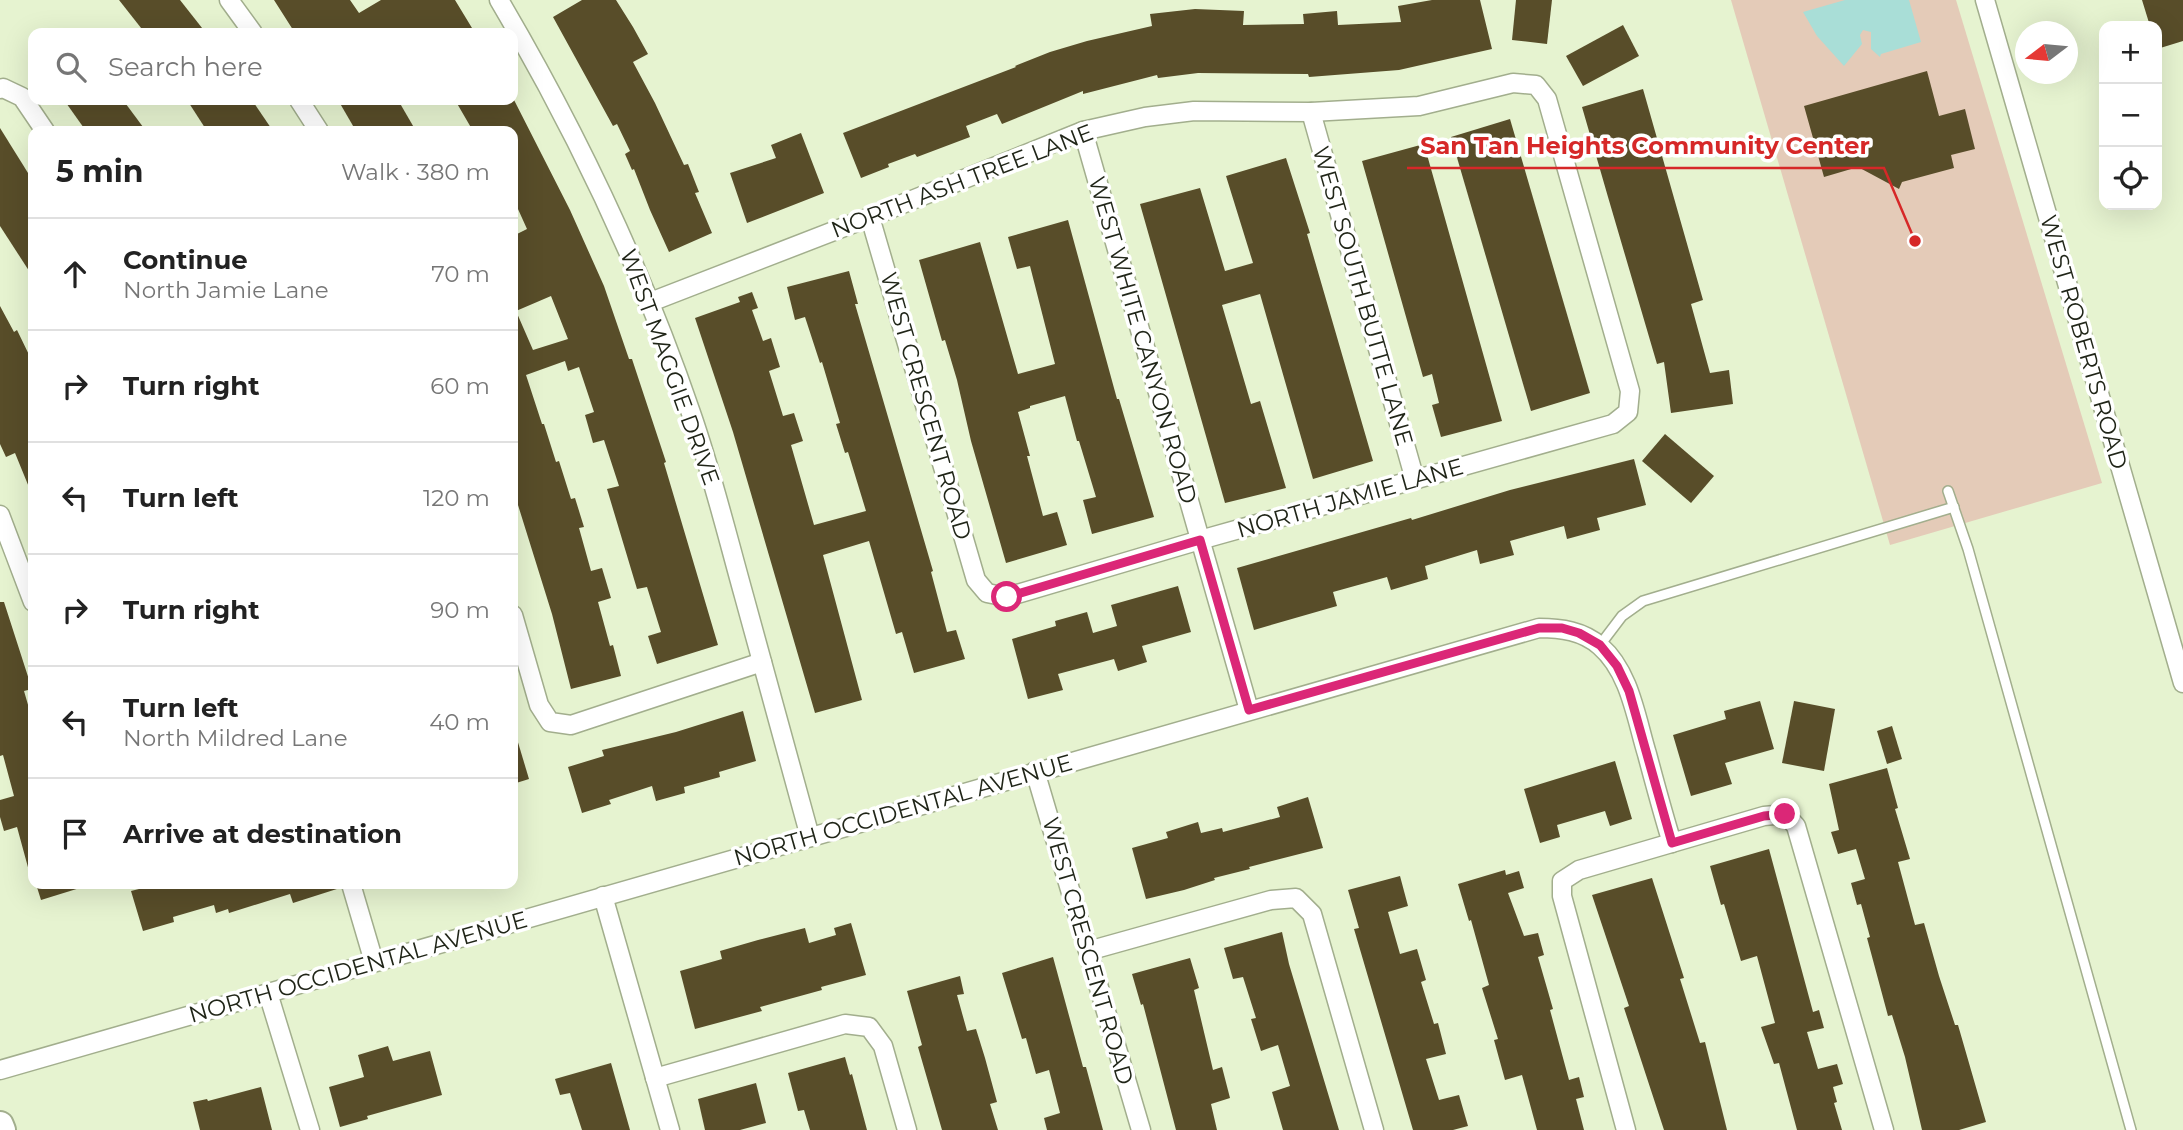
<!DOCTYPE html>
<html lang="en">
<head>
<meta charset="utf-8">
<style>
  body { margin:0; font-family:Montserrat,sans-serif; background:#f6f6f6; color:#222 }
  .controls { position:absolute; right:21px; top:21px; display:grid; overflow:hidden; border-radius:14px; box-shadow:0 7px 28px #0002 }
  .controls button { width:63px; height:63px; display:grid; place-items:center; padding:0; border:0; border-bottom:2px solid #e0e0e0; background:#fff; color:#222; font:35px sans-serif }
  .compass { position:absolute; left:2015px; top:21px; width:63px; height:63px; border-radius:50%; background:#fff; box-shadow:0 7px 28px #0002; rotate:254deg }
  .stop { position:absolute; width:21px; height:21px; margin:-16px; border:5px solid #db2777; border-radius:50%; background:#fff }
  .stop.end { background:#db2777; border-color:#fff; box-shadow:0 2px 7px #0008 }
  .list { margin:0; padding:0; list-style:none }
  h2 { display:flex; justify-content:space-between; align-items:center; height:91px; margin:0; padding:0 28px; font-size:30px }
  h2 small { font-size:23px; font-weight:400; color:#767676 }
  .list li { display:grid; grid-template-columns:46px 1fr auto; gap:21px; align-items:center; box-sizing:border-box; height:112px; padding:0 28px; border-top:2px solid #e0e0e0 }
  .list b { display:block; font-size:26px; white-space:nowrap }
  .list p { margin:0; font-size:23px; white-space:nowrap; color:#767676 }
  .list em { font-size:23px; font-style:normal; color:#767676 }
  .icon { flex:none; width:38px; height:38px; fill:none; stroke:currentColor; stroke-width:2; stroke-linecap:round; stroke-linejoin:round }
  .map { position:relative; flex:none; width:2183px; height:1130px; overflow:hidden }
  .search { position:absolute; background:#fff; box-shadow:0 7px 28px #0002; left:28px; top:28px; width:490px; height:77px; display:flex; align-items:center; gap:18px; box-sizing:border-box; padding:0 24px; border-radius:14px; color:#767676; font-size:26px }
  .panel { position:absolute; background:#fff; box-shadow:0 7px 28px #0002; left:28px; top:126px; width:490px; height:763px; border-radius:14px }
  .map>svg:first-child { display:block }
  .green { fill:#e4cbb8 }
  .water { fill:#a9ded7 }
  .building { fill:#584d29; fill-rule:evenodd }
  .lines { fill:none; stroke-linecap:round; stroke-linejoin:round }
  .lane-casing { stroke:#a2ae8d; stroke-width:12 }
  .street-casing { stroke:#a2ae8d; stroke-width:21 }
  .secondary-casing { stroke:#a2ae8d; stroke-width:30 }
  .lane { stroke:#fff; stroke-width:9 }
  .street { stroke:#fff; stroke-width:18 }
  .secondary { stroke:#fff; stroke-width:26 }
  .route { stroke:#db2777; stroke-width:9 }
  .labels { text-anchor:middle; dominant-baseline:central; stroke-width:7; stroke-linejoin:round; paint-order:stroke }
  .street-label { font-size:23px; fill:#202518; stroke:#fff }
  .leader { fill:none; stroke:#d62828; stroke-width:2.5 }
  .callout-dot { fill:#d62828; stroke:#fff; stroke-width:2.5 }
  .callout-label { font-size:24px; text-anchor:middle; font-weight:bold; fill:#d62828; stroke:#fff; stroke-width:7; stroke-linejoin:round; paint-order:stroke }
</style>
</head>
<body>
<div class="map">
<svg width="2183" height="1130" viewBox="0 0 2183 1130">
  <rect width="100%" height="100%" fill="#e6f3d0"/>
  <!-- green -->
  <polygon class="green" points="1731,0 1956,0 2102,483 1890,545"/>
  <!-- water -->
  <polygon class="water" points="1845,0 1909,0 1921,42 1881,54 1880,57 1871,49 1871,32 1863,30 1860,35 1862,44 1844,66 1817,36 1803,12"/>
  <!-- building -->
  <g class="building">
    <polygon points="119,0 180,0 206,33 145,33"/>
    <polygon points="274,0 350,0 359,13 381,0 455,0 472,28 463,33 295,33"/>
    <polygon points="582,0 616,0 633,27 648,54 633,62 655,103 684,165 688,164 699,192 695,193 712,233 669,252 650,210 634,169 632,170 625,154 630,151 617,124 613,126 553,17"/>
    <polygon points="1432,0 1480,0 1492,49 1399,70 1309,77 1308,74 1198,73 1158,78 1157,75 1083,94 1083,91 1002,124 997,114 966,126 970,137 917,157 915,154 888,164 889,167 861,178 843,133 1016,67 1015,66 1050,52 1087,41 1152,26 1150,14 1195,9 1244,11 1243,25 1304,24 1303,14 1337,11 1338,25 1401,22 1398,6"/>
    <polygon points="1516,0 1552,0 1547,44 1512,40"/>
    <polygon points="2142,0 2183,0 2183,41 2157,49 2157,26 2150,26"/>
    <polygon points="1623,25 1639,56 1583,86 1566,56"/>
    <polygon points="1927,71 1939,116 1965,109 1975,149 1951,155 1954,168 1902,182 1899,189 1858,167 1824,177 1804,106"/>
    <polygon points="1643,89 1703,300 1691,304 1710,373 1729,370 1733,404 1671,413 1664,362 1657,364 1608,197 1582,107"/>
    <path d="M513,98l57,112 34,76 25,73h3l34,103 -2,1 54,182 -61,19 -9,-28 13,-4 -14,-45 -10,2 -30,-100 12,-3 -15,-46 -11,3 -8,-28 9,-3 -15,-45 -11,4 -3,-10 -39,14 16,49h2l12,38 3,-1 12,38 4,-1 9,29 -5,1 12,43 11,-3 9,30 -13,4 12,44 3,-1 8,31 -50,13 -19,-75 -39,-125v-253l14,-7 -14,-31v-67h-40l-18,-31h58zM551,296l17,43 -35,11 -17,-39z"/>
    <polygon points="64,100 123,100 146,131 86,131"/>
    <polygon points="187,100 252,100 273,131 207,131"/>
    <polygon points="338,100 398,100 416,131 356,131"/>
    <polygon points="1510,119 1590,393 1531,411 1451,137"/>
    <polygon points="0,128 33,181 33,277 0,226"/>
    <polygon points="801,133 824,193 747,223 730,173 776,158 771,145"/>
    <polygon points="1424,144 1502,421 1441,437 1432,405 1439,403 1432,374 1423,377 1362,161"/>
    <polygon points="1286,158 1310,233 1307,234 1373,461 1313,479 1260,294 1222,305 1251,404 1260,401 1286,488 1225,503 1140,204 1200,188 1225,271 1253,263 1226,176"/>
    <polygon points="1068,220 1117,399 1119,399 1154,517 1092,534 1083,500 1096,497 1079,441 1077,441 1065,396 1030,406 1030,408 1018,412 1030,456 1027,456 1043,516 1057,512 1067,545 1006,563 971,441 957,380 945,340 942,341 919,260 980,242 1018,374 1055,364 1030,266 1017,269 1008,237"/>
    <polygon points="849,271 858,304 855,304 933,571 931,572 947,632 956,630 965,659 914,673 902,632 896,634 869,541 823,555 862,700 815,713 733,432 695,318 740,302 738,297 752,292 758,308 752,310 763,341 771,338 780,367 769,371 783,416 794,413 803,441 791,445 814,525 866,511 848,452 845,453 836,424 840,423 822,362 820,363 805,317 795,320 787,287"/>
    <polygon points="0,306 14,332 17,330 33,363 33,497 15,453 6,457 0,444"/>
    <polygon points="1665,434 1714,476 1691,503 1642,461"/>
    <polygon points="1634,459 1646,505 1597,518 1600,530 1567,539 1564,526 1510,541 1514,555 1480,564 1477,550 1425,566 1428,579 1391,590 1387,577 1333,592 1337,606 1254,630 1237,568 1411,518 1412,520 1510,490"/>
    <polygon points="1178,586 1191,632 1142,646 1147,662 1118,671 1114,659 1058,674 1063,690 1028,699 1012,639 1056,626 1055,621 1087,612 1093,633 1117,626 1111,605"/>
    <polygon points="0,602 4,602 32,689 24,691 33,722 33,870 29,871 17,827 4,831 0,817 0,800 14,796 3,755 0,756"/>
    <polygon points="1760,701 1774,749 1725,763 1732,784 1691,796 1673,735 1726,719 1724,711"/>
    <polygon points="1794,701 1835,709 1824,771 1782,763"/>
    <polygon points="743,711 756,761 719,772 720,777 684,787 685,793 656,801 652,786 609,800 611,804 582,813 568,767 604,756 602,750 676,732"/>
    <polygon points="1892,726 1902,759 1887,764 1877,731"/>
    <polygon points="513,739 517,739 529,779 513,784"/>
    <polygon points="1615,761 1632,819 1610,826 1605,811 1557,825 1560,837 1540,843 1524,789"/>
    <polygon points="1887,768 1898,808 1895,809 1910,859 1898,862 1915,925 1924,923 1939,976 1955,1025 1958,1025 1986,1122 1959,1130 1922,1130 1905,1057 1892,1015 1888,1016 1867,938 1870,937 1861,904 1857,905 1851,883 1865,879 1856,849 1838,854 1831,832 1839,830 1829,784"/>
    <polygon points="1308,797 1323,848 1249,867 1250,869 1214,878 1215,880 1184,890 1146,899 1132,848 1168,838 1166,832 1198,822 1201,833 1222,828 1223,832 1280,817 1277,807"/>
    <polygon points="1769,849 1813,1012 1819,1010 1824,1028 1807,1032 1818,1069 1837,1064 1843,1084 1833,1087 1837,1102 1834,1103 1842,1130 1797,1130 1779,1063 1774,1064 1761,1027 1775,1023 1757,956 1741,961 1724,904 1721,905 1710,866"/>
    <polygon points="1505,870 1506,875 1519,871 1524,888 1508,893 1524,936 1538,933 1544,955 1538,957 1553,1009 1550,1010 1569,1080 1579,1077 1584,1097 1576,1099 1584,1130 1537,1130 1522,1075 1505,1080 1494,1040 1498,1039 1482,988 1489,985 1471,920 1469,921 1458,884"/>
    <polygon points="1400,876 1408,906 1388,912 1400,954 1417,949 1426,980 1421,982 1434,1024 1438,1023 1446,1054 1426,1059 1439,1100 1459,1095 1468,1126 1453,1130 1413,1130 1354,929 1359,928 1348,890"/>
    <polygon points="1652,878 1684,978 1680,979 1700,1043 1705,1042 1727,1130 1664,1130 1624,1008 1629,1006 1592,895"/>
    <polygon points="36,884 82,884 83,887 41,900"/>
    <polygon points="146,884 340,884 340,888 293,903 290,894 229,913 228,909 216,913 214,905 173,917 174,922 143,931 131,891 147,887"/>
    <polygon points="851,923 866,975 821,987 822,990 760,1007 762,1011 695,1029 680,971 722,959 720,951 758,940 805,928 809,943 836,935 834,928"/>
    <polygon points="1282,932 1289,964 1339,1130 1283,1130 1272,1092 1290,1086 1278,1045 1261,1051 1251,1019 1256,1018 1243,977 1233,979 1224,948"/>
    <polygon points="1053,957 1083,1067 1086,1067 1103,1130 1047,1130 1044,1118 1060,1113 1049,1070 1036,1074 1026,1038 1022,1039 1002,973"/>
    <polygon points="1190,958 1199,988 1194,990 1213,1070 1222,1067 1230,1098 1211,1104 1217,1130 1176,1130 1143,1004 1141,1005 1132,974"/>
    <polygon points="960,976 964,994 957,995 967,1031 976,1029 985,1058 997,1102 990,1104 998,1130 942,1130 918,1047 922,1045 907,991"/>
    <polygon points="388,1046 393,1061 430,1051 442,1095 367,1116 368,1119 340,1127 329,1087 364,1077 358,1055"/>
    <polygon points="845,1057 850,1075 852,1074 867,1130 810,1130 804,1110 798,1111 788,1073"/>
    <polygon points="611,1063 630,1130 582,1130 570,1093 560,1095 555,1079"/>
    <polygon points="756,1083 766,1123 740,1130 705,1130 698,1099"/>
    <polygon points="261,1087 272,1130 200,1130 193,1102 207,1099 208,1101"/>
  </g>
  <g class="lines">
    <!-- lane casing -->
    <g class="lane-casing">
      <g id="lane">
        <polyline points="1948,491 1968,549 2131,1130"/>
        <polyline points="1600,645 1622,616 1643,601 1954,507"/>
      </g>
    </g>
    <!-- street casing -->
    <g class="street-casing">
      <g id="street">
        <polyline points="229,0 253,33"/>
        <path d="M499,0c77,131 143,269 192,413 21,60 36,122 53,183 22,80 44,160 66,241"/>
        <polyline points="1985,0 2183,683"/>
        <polyline points="0,89 3,88 22,97 45,131"/>
        <polyline points="299,100 319,131"/>
        <polyline points="1311,112 1415,480"/>
        <polyline points="1083,131 1249,710"/>
        <polyline points="648,303 870,217 1083,131 1145,117 1194,111 1311,112 1419,106 1513,83 1536,85 1547,99 1630,391 1628,412 1613,424 1200,540 1007,597 987,593 976,580 870,217"/>
        <polyline points="0,515 33,602"/>
        <polyline points="513,615 539,705 550,722 571,725 762,662"/>
        <polyline points="1035,771 1141,1130"/>
        <polyline points="351,884 374,962"/>
        <polyline points="603,896 670,1130"/>
        <polyline points="1088,951 1271,900 1296,898 1312,914 1374,1130"/>
        <polyline points="268,993 310,1130"/>
        <path d="M0,1070l1539,-442c22,0 44,3 61,18 30,26 36,72 47,108 8,30 16,60 25,89"/>
        <polyline points="655,1078 845,1024 869,1027 883,1046 907,1130"/>
        <polyline points="1626,1130 1562,896 1562,881 1579,870 1764,816 1785,814 1796,826 1884,1130"/>
      </g>
    </g>
    <!-- secondary casing -->
    <g class="secondary-casing">
      <polyline id="secondary" points="0,1125 2,1130"/>
    </g>
    <!-- lane -->
    <use href="#lane" class="lane"/>
    <!-- street -->
    <use href="#street" class="street"/>
    <!-- secondary -->
    <use href="#secondary" class="secondary"/>
  </g>
  <g class="lines">
    <!-- route -->
    <polyline class="route" points="1007,597 1200,540 1249,710 1539,628 1562,628 1579,633 1600,645 1617,666 1629,691 1672,843 1764,816 1785,814"/>
  </g>
  <g class="labels">
    <!-- street labels -->
    <g class="street-label">
      <text transform="translate(962 181) rotate(-21)">NORTH ASH TREE LANE</text>
      <text transform="translate(1363 296) rotate(74)">WEST SOUTH BUTTE LANE</text>
      <text transform="translate(1143 340) rotate(74)">WEST WHITE CANYON ROAD</text>
      <text transform="translate(2084 342) rotate(74)">WEST ROBERTS ROAD</text>
      <text transform="translate(670 367) rotate(70)">WEST MAGGIE DRIVE</text>
      <text transform="translate(926 406) rotate(74)">WEST CRESCENT ROAD</text>
      <text transform="translate(1350 498) rotate(-16)">NORTH JAMIE LANE</text>
      <text transform="translate(903 810) rotate(-16)">NORTH OCCIDENTAL AVENUE</text>
      <text transform="translate(1088 951) rotate(74)">WEST CRESCENT ROAD</text>
      <text transform="translate(358 967) rotate(-16)">NORTH OCCIDENTAL AVENUE</text>
    </g>
  </g>
  <!-- callouts -->
  <path class="leader" d="M1915 241L1884 168H1407"/>
  <circle class="callout-dot" cx="1915" cy="241" r="7"/>
  <g class="callout-label">
    <text x="1645" y="154">San Tan Heights Community Center</text>
  </g>
</svg>
<div class="controls">
<button>+</button>
<button>−</button>
<button><svg class="icon" aria-label="locate" viewBox="0 0 24 24"><circle cx="12" cy="12" r="6"/><path d="M12 2v4M12 18v4M2 12h4M18 12h4"/></svg></button>
</div>
<svg class="compass" viewBox="-18 -18 36 36"><path d="M0-13l5 13h-10z" fill="#e53935"/><path d="M0 13l5-13h-10z" fill="#767676"/></svg>
<div class="stop" style="left:1007px;top:597px"></div>
<div class="stop end" style="left:1785px;top:814px"></div>
<div class="search"><svg class="icon" aria-label="search" viewBox="0 0 24 24"><circle cx="10" cy="10" r="6"/><path d="M15 15l6 6"/></svg>Search here</div>
<section class="panel">
<h2>5 min<small>Walk · 380 m</small></h2>
<ul class="list">
<li><svg class="icon" aria-label="ahead" viewBox="0 0 24 24"><path d="M12 20V5M6 11l6-6 6 6"/></svg><div><b>Continue</b><p>North Jamie Lane</p></div><em>70 m</em></li>
<li><svg class="icon" aria-label="right" viewBox="0 0 24 24"><path d="M7 20v-9h11M14 6l5 5-5 5"/></svg><div><b>Turn right</b></div><em>60 m</em></li>
<li><svg class="icon" aria-label="left" viewBox="0 0 24 24"><path d="M17 20v-9H6M10 6l-5 5 5 5"/></svg><div><b>Turn left</b></div><em>120 m</em></li>
<li><svg class="icon" aria-label="right" viewBox="0 0 24 24"><path d="M7 20v-9h11M14 6l5 5-5 5"/></svg><div><b>Turn right</b></div><em>90 m</em></li>
<li><svg class="icon" aria-label="left" viewBox="0 0 24 24"><path d="M17 20v-9H6M10 6l-5 5 5 5"/></svg><div><b>Turn left</b><p>North Mildred Lane</p></div><em>40 m</em></li>
<li><svg class="icon" aria-label="arrive" viewBox="0 0 24 24"><path d="M6 21V4h12l-3 4 3 4H6"/></svg><div><b>Arrive at destination</b></div></li>
</ul>
</section>
</div>
</body>
</html>
